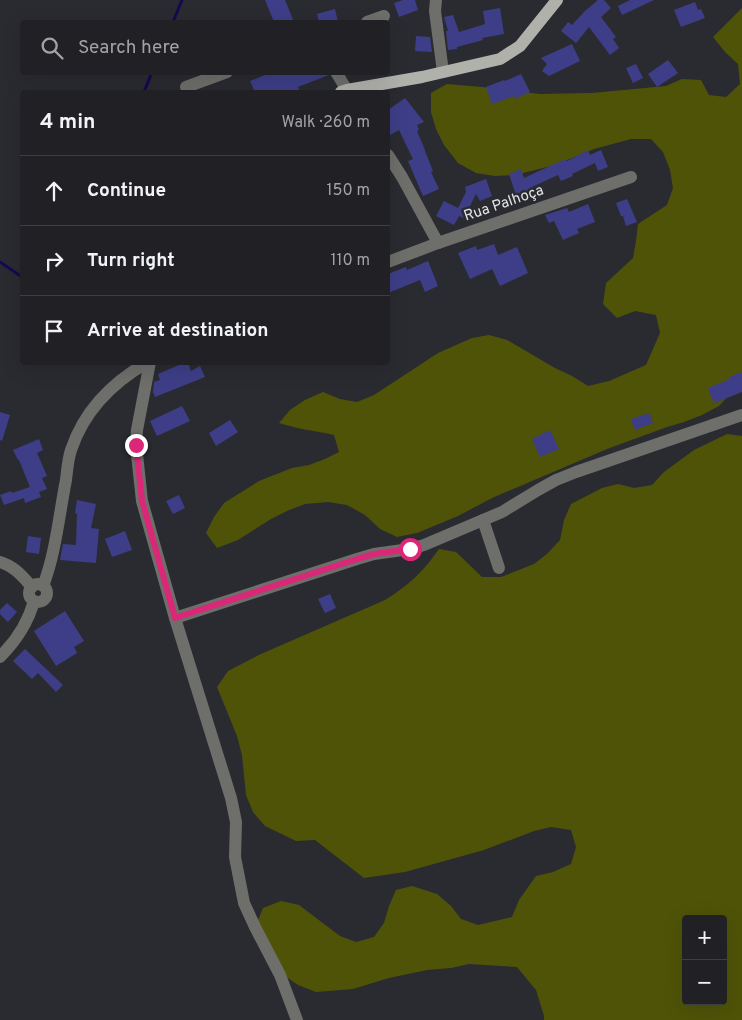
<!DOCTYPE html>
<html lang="en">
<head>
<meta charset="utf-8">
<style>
  body { margin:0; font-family:Overpass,sans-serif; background:#28282d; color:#f1f3f6 }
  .controls { position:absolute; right:15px; bottom:15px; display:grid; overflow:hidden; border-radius:5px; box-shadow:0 5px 20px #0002 }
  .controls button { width:45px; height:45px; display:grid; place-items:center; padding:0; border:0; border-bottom:1px solid #3d3e42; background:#202025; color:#f1f3f6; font:25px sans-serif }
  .stop { position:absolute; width:15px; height:15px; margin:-11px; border:4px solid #db2777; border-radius:50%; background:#fff }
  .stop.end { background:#db2777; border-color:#fff; box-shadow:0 1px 5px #0008 }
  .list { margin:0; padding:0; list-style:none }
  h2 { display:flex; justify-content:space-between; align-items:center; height:65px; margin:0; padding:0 20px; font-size:21px }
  h2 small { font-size:16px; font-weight:400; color:#a2a3a7 }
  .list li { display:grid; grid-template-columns:32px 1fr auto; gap:15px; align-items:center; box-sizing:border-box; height:70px; padding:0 20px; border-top:1px solid #3d3e42 }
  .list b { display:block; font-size:19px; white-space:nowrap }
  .list em { font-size:16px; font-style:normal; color:#a2a3a7 }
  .icon { flex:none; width:28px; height:28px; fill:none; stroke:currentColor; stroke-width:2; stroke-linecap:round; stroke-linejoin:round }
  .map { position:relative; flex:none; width:742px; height:1020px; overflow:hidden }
  .search { position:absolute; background:#202025; box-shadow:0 5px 20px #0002; left:20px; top:20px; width:370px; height:55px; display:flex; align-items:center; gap:12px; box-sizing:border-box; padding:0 18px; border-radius:5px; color:#a2a3a7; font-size:19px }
  .panel { position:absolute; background:#202025; box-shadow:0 5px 20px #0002; left:20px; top:90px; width:370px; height:275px; border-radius:5px }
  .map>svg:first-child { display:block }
  .green { fill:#4f5308; fill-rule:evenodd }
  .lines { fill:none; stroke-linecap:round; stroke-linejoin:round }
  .stream { stroke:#170852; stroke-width:3 }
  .building { fill:#3e3e88 }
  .minor { stroke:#6e6e6b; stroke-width:12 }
  .major { stroke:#b0b1ab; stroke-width:12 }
  .route { stroke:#db2777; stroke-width:6 }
  .labels { text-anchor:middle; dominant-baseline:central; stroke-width:5; stroke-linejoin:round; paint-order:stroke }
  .street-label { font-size:15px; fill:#e6e6ea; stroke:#2a2b31 }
</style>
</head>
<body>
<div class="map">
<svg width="742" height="1020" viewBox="0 0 742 1020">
  <rect width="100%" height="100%" fill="#2a2b31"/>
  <!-- green -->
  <g class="green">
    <path d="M742,8v368l-10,16 -13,14 -17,9 -18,7 -17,5 -60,22 -115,49 -34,18 -41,17 -20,4 -17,-8 -15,-14 -18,-10 -19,-3 -23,2 -18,7 -16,8 -33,21 -21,8 -11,-15 8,-16 10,-14 35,-22 33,-13 17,-3 16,-6 14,-7 -5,-17c-18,-4 -37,-6 -55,-12l11,-13 15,-10 18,-8 17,7 17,3 17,-7 64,-42 34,-15 17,-3 18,5 48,28 17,8 16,10 21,-5 37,-16 14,-32 -4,-18 -21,-4 -18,7 -14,-14 3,-21 27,-25 3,-17 2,-17 29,-19 6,-17 -3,-18 -7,-18 -12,-13h-20l-37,10 -39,16 -40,10 -20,1 -19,-3 -18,-10 -14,-18 -8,-16 -5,-17v-19l16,-9 35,3 58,7 52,-1 74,-7 16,-7 19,1 8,15 17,2 14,-13 -2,-20 -13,-12 -12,-15z"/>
    <path d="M727,434l15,2v584h-198v-4l-8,-26 -19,-23 -48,-3 -18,4 -24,2 -38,8 -36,11 -37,3 -18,-7 -16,-11 -26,-49 7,-17 18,-7 18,4 41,31 16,6 18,-5 10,-14 5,-17 7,-16 16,-4 25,8 14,12 10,13 17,6 34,-8 7,-17 17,-24 17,-4 18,-8 5,-17 -5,-17 -20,-3 -17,4 -50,19 -79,22 -41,6 -49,-38 -19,1 -31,-15 -12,-14 -7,-17 -4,-40 -5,-19 -20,-49 11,-16 33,-17 124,-54c23,-14 38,-28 54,-51l17,3 26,25h19l33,-13 14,-11 12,-13 4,-20 7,-16 31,-16 16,-4 16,4 18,-3 12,-13 30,-22zM686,919h37v82h-37z"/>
  </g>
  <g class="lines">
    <!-- stream -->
    <g class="stream">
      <polyline points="173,22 182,0"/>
      <polyline points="144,92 152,72"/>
      <polyline points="0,262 22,277"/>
    </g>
  </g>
  <!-- building -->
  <g class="building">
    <polygon points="265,0 285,0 294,22 274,22"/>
    <polygon points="403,0 415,0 418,10 399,17 394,3"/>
    <polygon points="598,0 604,0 611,8 601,17 616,37 613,39 619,48 610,55 589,27 576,43 561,31 568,22 572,25 585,11"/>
    <polygon points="630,0 654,0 622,15 618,6"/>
    <polygon points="695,2 698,10 701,9 705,18 681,27 674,10"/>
    <polygon points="500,8 504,34 482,38 483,40 457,47 457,49 448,50 446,31 448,31 444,17 453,15 459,32 485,24 483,11"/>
    <polygon points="335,9 338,22 319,22 317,14"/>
    <polygon points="416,36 430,37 432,52 415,51"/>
    <polygon points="572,44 580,61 549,76 542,71 547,64 541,58"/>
    <polygon points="668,60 678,73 657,87 648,74"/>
    <polygon points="636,64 643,78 633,83 626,68"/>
    <polygon points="273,72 328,72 329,75 298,87 300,92 255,92 250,81"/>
    <polygon points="521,74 530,92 515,99 514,96 492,104 486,87 504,80 505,81"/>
    <polygon points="405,98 424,122 417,125 419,130 417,131 425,150 425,151 433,171 431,172 439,189 423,196 408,161 413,159 399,130 390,135 388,130 388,110"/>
    <polygon points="588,150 590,155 601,150 608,167 598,171 595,163 572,174 573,176 561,181 558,175 532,187 536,196 513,206 509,198 516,195 509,174 521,169 524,178 552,165 566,159 567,161"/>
    <polygon points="486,179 492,196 480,201 476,194 464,218 459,216 454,225 436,216 444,201 458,208 466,192 465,187"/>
    <polygon points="627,199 637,222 626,226 623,216 621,216 616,203"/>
    <polygon points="588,204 595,222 577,229 579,233 563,240 554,221 549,223 545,215 567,208 569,212"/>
    <polygon points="494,244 498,255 517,247 528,273 500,286 492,269 470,279 458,253 476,246 477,250"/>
    <polygon points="428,261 438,286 425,292 420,280 388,293 388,274 406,267 407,270"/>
    <polygon points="186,362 188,362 191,371 200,366 205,377 155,397 153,392 154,382 160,380 158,374"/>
    <polygon points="742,372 742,392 714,403 708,388 730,379 729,377"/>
    <polygon points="182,406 190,421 157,436 150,421"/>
    <polygon points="0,412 10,415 2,441 0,440"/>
    <polygon points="649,413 653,423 635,430 631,419"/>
    <polygon points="230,420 238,432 216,446 209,433"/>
    <polygon points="550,430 559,449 540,457 532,439"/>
    <polygon points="39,439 43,450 37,453 47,476 42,478 47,489 39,492 41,497 25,503 24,498 4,505 0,495 11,491 12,493 30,487 19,460 18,460 13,450"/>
    <polygon points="179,495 185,508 173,514 166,501"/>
    <polygon points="77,500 96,504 91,528 99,529 96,563 60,560 63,544 76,545 77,514 75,513"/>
    <polygon points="125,531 132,550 112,557 105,539"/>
    <polygon points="28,536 41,538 39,554 26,552"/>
    <polygon points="330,594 336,608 325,613 318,599"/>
    <polygon points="7,603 17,612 8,622 0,614 0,610"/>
    <polygon points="65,611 84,641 74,647 77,653 56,666 34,631"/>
    <polygon points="25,649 63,685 56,692 38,673 32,679 13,661"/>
  </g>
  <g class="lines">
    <!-- minor -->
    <g class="minor">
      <polyline points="436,0 435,11 443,72"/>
      <polyline points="367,22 384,16"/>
      <polyline points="336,72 348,92"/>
      <polyline points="186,87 227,72"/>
      <polyline points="388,155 402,177 438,243"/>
      <polyline points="388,262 438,243 631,177"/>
      <polyline points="150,362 137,430 136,445 142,501 175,618 231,798 236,822 235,857 244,903 255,927 280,975 297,1020"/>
      <polyline points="483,520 499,568"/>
      <path d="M0,562c14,4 22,14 32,25"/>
      <circle cx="38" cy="593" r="9"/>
      <path d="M43,586c13,-34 16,-71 23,-106 1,-9 2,-21 5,-30 13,-39 42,-68 77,-88"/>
      <polyline points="175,618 357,559 374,554 410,549 424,545 502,512 538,490 556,480 576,472 742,415"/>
      <path d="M0,657c16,-16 28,-34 34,-56"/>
    </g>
    <!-- major -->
    <polyline class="major" points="341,92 347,90 422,77 500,59 520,46 557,0"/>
  </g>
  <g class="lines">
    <!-- route -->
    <polyline class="route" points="136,445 142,501 175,618 357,559 374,554 410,549"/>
  </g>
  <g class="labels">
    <!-- street labels -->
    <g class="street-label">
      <text transform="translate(504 204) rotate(-19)">Rua Palhoça</text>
    </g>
  </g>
</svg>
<div class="controls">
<button>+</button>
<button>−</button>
</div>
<div class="stop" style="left:410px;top:549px"></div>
<div class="stop end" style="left:136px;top:445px"></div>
<div class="search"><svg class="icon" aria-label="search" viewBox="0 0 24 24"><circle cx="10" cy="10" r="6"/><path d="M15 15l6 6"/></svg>Search here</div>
<section class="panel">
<h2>4 min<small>Walk · 260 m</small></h2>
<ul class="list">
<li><svg class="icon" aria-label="ahead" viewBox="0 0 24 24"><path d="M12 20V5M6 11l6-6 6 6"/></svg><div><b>Continue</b></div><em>150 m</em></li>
<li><svg class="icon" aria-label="right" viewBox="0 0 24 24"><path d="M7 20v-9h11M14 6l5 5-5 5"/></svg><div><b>Turn right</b></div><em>110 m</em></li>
<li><svg class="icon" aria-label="arrive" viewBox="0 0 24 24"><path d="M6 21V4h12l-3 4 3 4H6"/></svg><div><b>Arrive at destination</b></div></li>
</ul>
</section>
</div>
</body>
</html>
